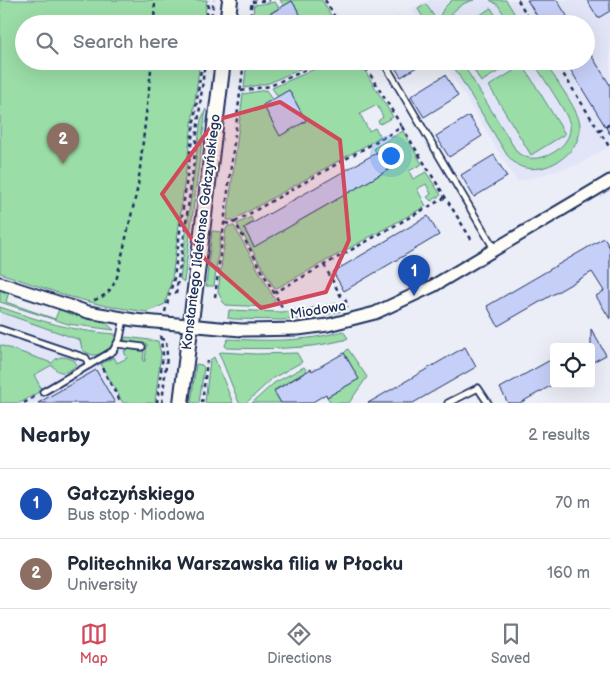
<!DOCTYPE html>
<html lang="en">
<head>
<meta charset="utf-8">
<style>
  body { margin:0; font-family:"Balsamiq Sans",sans-serif; background:#f2f2f3; color:#1f2937 }
  .controls { position:absolute; right:15px; bottom:15px; display:grid; overflow:hidden; border-radius:5px; box-shadow:0 5px 20px #0002 }
  .controls button { width:45px; height:45px; display:grid; place-items:center; padding:0; border:0; border-bottom:1px solid #e0e1e3; background:#fff; color:#1f2937; font:25px sans-serif }
  .you { position:absolute; left:390px; top:155px; width:18px; height:18px; margin:-12px; border:4px solid #fff; border-radius:50%; background:#1a73e8; box-shadow:0 0 0 8px #1a73e833 }
  .badge { display:grid; place-items:center; width:32px; height:32px; border-radius:50%; background:#d1495b; color:#fff; font-size:16px; font-weight:700 }
  .pin { position:absolute; translate:-50% -41px; filter:drop-shadow(0 1px 2px #0008) }
  .pin::after { content:''; position:absolute; top:26px; width:18px; height:15px; background:inherit; clip-path:polygon(0 0,100% 0,50% 100%) }
  .list { margin:0; padding:0; list-style:none }
  h2 { display:flex; justify-content:space-between; align-items:center; height:65px; margin:0; padding:0 20px; font-size:21px }
  h2 small { font-size:16px; font-weight:400; color:#747a83 }
  .list li { display:grid; grid-template-columns:32px 1fr auto; gap:15px; align-items:center; box-sizing:border-box; height:70px; padding:0 20px; border-top:1px solid #e0e1e3 }
  .list b { display:block; font-size:19px; white-space:nowrap }
  .list p { margin:0; font-size:16px; white-space:nowrap; color:#747a83 }
  .list em { font-size:16px; font-style:normal; color:#747a83 }
  .icon { flex:none; width:28px; height:28px; fill:none; stroke:currentColor; stroke-width:2; stroke-linecap:round; stroke-linejoin:round }
  .map { position:relative; flex:none; width:610px; height:403px; overflow:hidden }
  .search { position:absolute; background:#fff; box-shadow:0 5px 20px #0002; left:15px; right:15px; top:15px; height:55px; display:flex; align-items:center; gap:12px; box-sizing:border-box; padding:0 18px; border-radius:28px; color:#747a83; font-size:19px }
  .sheet { height:205px; background:#fff }
  nav { display:flex; justify-content:space-around; align-items:center; box-sizing:border-box; height:70px; border-top:1px solid #e0e1e3; background:#fff; font-size:14px; color:#747a83 }
  nav a { display:grid; justify-items:center; gap:2px }
  nav .on { color:#d1495b }
  .map>svg:first-child { display:block }
  .built { fill:#e1e5f7 }
  .green { fill:#9adda7; stroke:#5a8682 }
  .building { fill:#c6cff7; stroke:#1b2f5e }
  .lines { fill:none; stroke-linecap:round; stroke-linejoin:round }
  .service-casing { stroke:#1b2f5e; stroke-width:9 }
  .minor-casing { stroke:#1b2f5e; stroke-width:15 }
  .tertiary-casing { stroke:#1b2f5e; stroke-width:18 }
  .path { stroke:#1b2f5e; stroke-width:2.5; stroke-dasharray:4 4; stroke-linecap:butt }
  .service { stroke:#fdfcf7; stroke-width:5.5 }
  .minor { stroke:#fdfcf7; stroke-width:11 }
  .tertiary { stroke:#fdfcf7; stroke-width:14 }
  .marked { fill:#d1495b; fill-opacity:0.2; stroke:#d1495b; stroke-width:4; stroke-linejoin:round }
  .labels { text-anchor:middle; dominant-baseline:central; stroke-width:4; stroke-linejoin:round; paint-order:stroke }
  .street-label { font-size:14px; fill:#1b2f5e; stroke:#fdfcf7 }
</style>
</head>
<body>
<div class="map">
<svg width="610" height="403" viewBox="0 0 610 403">
  <rect width="100%" height="100%" fill="#eceef7"/>
  <filter id="ink" filterUnits="userSpaceOnUse"><feTurbulence type="fractalNoise" baseFrequency=".02" numOctaves="2"/><feDisplacementMap in="SourceGraphic" scale="10" xChannelSelector="R" yChannelSelector="G"/><feConvolveMatrix kernelMatrix="1 2 1 2 8 2 1 2 1" color-interpolation-filters="sRGB"/></filter>
  <g filter="url(#ink)">
    <!-- built -->
    <g class="built">
      <polygon points="429,0 610,0 610,146 578,165 517,182 443,61 586,61 586,24 420,24 412,9"/>
      <polygon points="0,309 66,332 157,343 149,403 0,403"/>
    </g>
    <!-- green -->
    <g class="green">
      <polygon points="0,0 207,0 204,24 24,24 24,61 200,61 172,279 165,304 147,312 106,306 67,296 0,273"/>
      <polygon points="280,0 322,0 336,24 306,24 292,1 284,6"/>
      <path d="M452,0h22c-13,3 -23,11 -28,24h-19l-9,-15 8,-5 11,17 7,-13z"/>
      <polygon points="490,0 506,0 521,24 510,24 498,5"/>
      <polygon points="275,2 279,8 266,16 271,24 252,24 254,5"/>
      <polygon points="491,8 501,24 466,24"/>
      <polygon points="247,61 317,61 269,83 244,88"/>
      <polygon points="333,61 359,61 393,117 380,124 378,121 383,117 377,105 360,114 369,131 375,128 381,137 233,220 227,220 243,94 266,90 272,100 263,105 280,135 306,121 289,91 278,97 272,88"/>
      <path d="M450,61h11l56,91c8,7 18,8 29,4 12,-4 26,-17 24,-31 -2,-12 -30,-51 -37,-64h11c9,15 35,49 36,64 2,26 -30,48 -54,43 -8,-1 -14,-7 -19,-13z"/>
      <polygon points="473,61 515,61 481,82 470,63"/>
      <polygon points="523,65 565,134 531,155 489,86"/>
      <polygon points="206,109 184,282 180,279 201,120"/>
      <polygon points="403,131 422,164 409,171 413,179 426,172 441,195 431,201 427,197 431,194 426,184 417,189 426,206 275,289 237,224 251,217 253,222 244,228 254,246 395,166 385,149 376,153 374,148"/>
      <polygon points="228,226 234,226 275,300 272,305 267,307 226,305 223,302 218,292 226,229"/>
      <polygon points="212,231 221,232 214,286 206,286"/>
      <polygon points="0,289 9,292 6,302 55,319 59,309 106,323 114,330 68,324 0,302"/>
      <polygon points="343,302 346,310 312,318 281,320 234,319 228,318 229,310 282,312 312,308"/>
      <path d="M0,307c41,14 71,24 115,27 2,10 -12,22 -22,21 -4,-1 -8,-3 -11,-6l-2,-9 -80,-28z"/>
      <path d="M343,331l5,7 -4,2c-39,10 -78,9 -118,8l-1,-3 3,-6c40,2 77,3 115,-8z"/>
      <polygon points="126,337 158,341 161,354 155,403 123,403 101,364 114,357 117,363 127,358 124,351 129,349 144,351 143,361 145,361 147,344 123,341"/>
      <path d="M0,345l52,18c7,-9 13,-6 22,-3l3,5c-9,8 -18,11 -25,0l-18,10 8,15 -22,13h-20z"/>
      <polygon points="348,349 367,377 349,403 331,403 327,397 358,379 344,353"/>
      <polygon points="221,352 256,354 297,353 302,362 273,378 246,403 239,403 219,353"/>
      <polygon points="214,357 233,403 205,403 210,360"/>
      <polygon points="196,364 202,365 204,368 199,403 191,403"/>
      <polygon points="304,367 307,371 274,390 281,403 252,403 274,383"/>
    </g>
    <!-- building -->
    <g class="building">
      <polygon points="527,0 557,0 572,24 542,24"/>
      <polygon points="587,0 610,0 610,11 598,18"/>
      <polygon points="292,1 306,24 271,24 266,16"/>
      <polygon points="586,47 610,85 610,134 565,61 586,61"/>
      <polygon points="391,61 426,61 401,77"/>
      <polygon points="445,75 458,96 424,117 411,96"/>
      <polygon points="289,90 306,121 280,136 263,105"/>
      <polygon points="469,116 482,136 449,157 436,136"/>
      <polygon points="385,148 395,166 254,247 244,228"/>
      <polygon points="494,155 507,177 474,197 461,175"/>
      <polygon points="428,216 439,235 344,291 333,272"/>
      <polygon points="604,238 610,248 610,319 596,296 604,291 592,272 498,326 487,306"/>
      <polygon points="591,329 606,355 591,363"/>
      <polygon points="465,347 476,367 413,403 368,403"/>
      <polygon points="344,353 359,379 327,397 326,394 311,403 281,403 274,391 311,369 312,371"/>
      <polygon points="554,358 554,384 520,403 508,403 500,388"/>
      <polygon points="96,370 115,403 38,403"/>
    </g>
    <g class="lines">
      <!-- service casing -->
      <g class="service-casing">
        <g id="service">
          <polyline points="383,61 495,250"/>
          <polyline points="0,329 86,358 89,365"/>
          <polyline points="118,344 142,347"/>
          <polyline points="43,392 113,351 120,338 124,318"/>
          <polyline points="448,403 478,388 488,403"/>
        </g>
      </g>
      <!-- minor casing -->
      <g class="minor-casing">
        <polyline id="minor" points="0,283 88,312 134,320 241,330 298,329 328,325 375,313 433,286 610,181"/>
      </g>
      <!-- tertiary casing -->
      <g class="tertiary-casing">
        <g id="tertiary">
          <polyline points="227,24 230,0"/>
          <polyline points="181,403 223,61"/>
        </g>
      </g>
      <!-- path -->
      <g class="path">
        <polyline points="325,0 339,24"/>
        <polyline points="518,0 532,24"/>
        <polyline points="252,2 270,0"/>
        <polyline points="154,24 155,0"/>
        <polyline points="206,24 209,0"/>
        <polyline points="210,24 214,0"/>
        <polyline points="249,24 252,0"/>
        <polyline points="390,24 399,18"/>
        <polyline points="362,61 402,127"/>
        <polyline points="555,61 610,148"/>
        <polyline points="241,91 270,86 325,61"/>
        <polyline points="599,131 610,124"/>
        <polyline points="235,222 402,127 471,239"/>
        <polyline points="225,223 230,224 235,222 283,309"/>
        <polyline points="324,265 343,300"/>
        <polyline points="274,293 446,197"/>
        <polyline points="176,294 192,178 205,61"/>
        <polyline points="215,297 244,61"/>
        <polyline points="345,299 348,307"/>
        <path d="M94,300c13,-4 18,-11 23,-23l21,-91 14,-125"/>
        <polyline points="165,312 174,278 202,61"/>
        <polyline points="161,339 166,340 167,356 162,403"/>
        <polyline points="102,368 121,403"/>
        <polyline points="24,403 36,396"/>
        <polyline points="157,403 163,355 160,334"/>
        <polyline points="202,403 207,361"/>
      </g>
      <!-- service -->
      <use href="#service" class="service"/>
      <!-- minor -->
      <use href="#minor" class="minor"/>
      <!-- tertiary -->
      <use href="#tertiary" class="tertiary"/>
    </g>
  </g>
  <!-- marked area -->
  <path class="marked" d="M280,102l60,38 9,100 -23,52 -65,16 -56,-49 -43,-65 54,-74z"/>
  <g class="labels">
    <!-- street labels -->
    <g class="street-label">
      <text transform="translate(201 232) rotate(-83)">Konstantego Ildefonsa Gałczyńskiego</text>
      <text transform="translate(318 310) rotate(-9)">Miodowa</text>
    </g>
  </g>
</svg>
<div class="controls">
<button><svg class="icon" aria-label="locate" viewBox="0 0 24 24"><circle cx="12" cy="12" r="6"/><path d="M12 2v4M12 18v4M2 12h4M18 12h4"/></svg></button>
</div>
<div class="you"></div>
<div class="pin badge" style="left:414px;top:296px;background:#1a4fb4">1</div>
<div class="pin badge" style="left:63px;top:164px;background:#8d6e63">2</div>
<div class="search"><svg class="icon" aria-label="search" viewBox="0 0 24 24"><circle cx="10" cy="10" r="6"/><path d="M15 15l6 6"/></svg>Search here</div>
</div>
<section class="sheet">
<h2>Nearby<small>2 results</small></h2>
<ul class="list">
<li><span class="badge" style="background:#1a4fb4">1</span><div><b>Gałczyńskiego</b><p>Bus stop · Miodowa</p></div><em>70 m</em></li>
<li><span class="badge" style="background:#8d6e63">2</span><div><b>Politechnika Warszawska filia w Płocku</b><p>University</p></div><em>160 m</em></li>
</ul>
</section>
<nav>
<a class="on"><svg class="icon" aria-label="map" viewBox="0 0 24 24"><path d="M3 6l6-2 6 2 6-2v14l-6 2-6-2-6 2zM9 4v14M15 6v14"/></svg>Map</a>
<a><svg class="icon" aria-label="directions" viewBox="0 0 24 24"><path d="M12 3l9 9-9 9-9-9zM9 14v-3h6M13 9l2 2-2 2"/></svg>Directions</a>
<a><svg class="icon" aria-label="saved" viewBox="0 0 24 24"><path d="M7 4h10v16l-5-4-5 4z"/></svg>Saved</a>
</nav>
</body>
</html>
